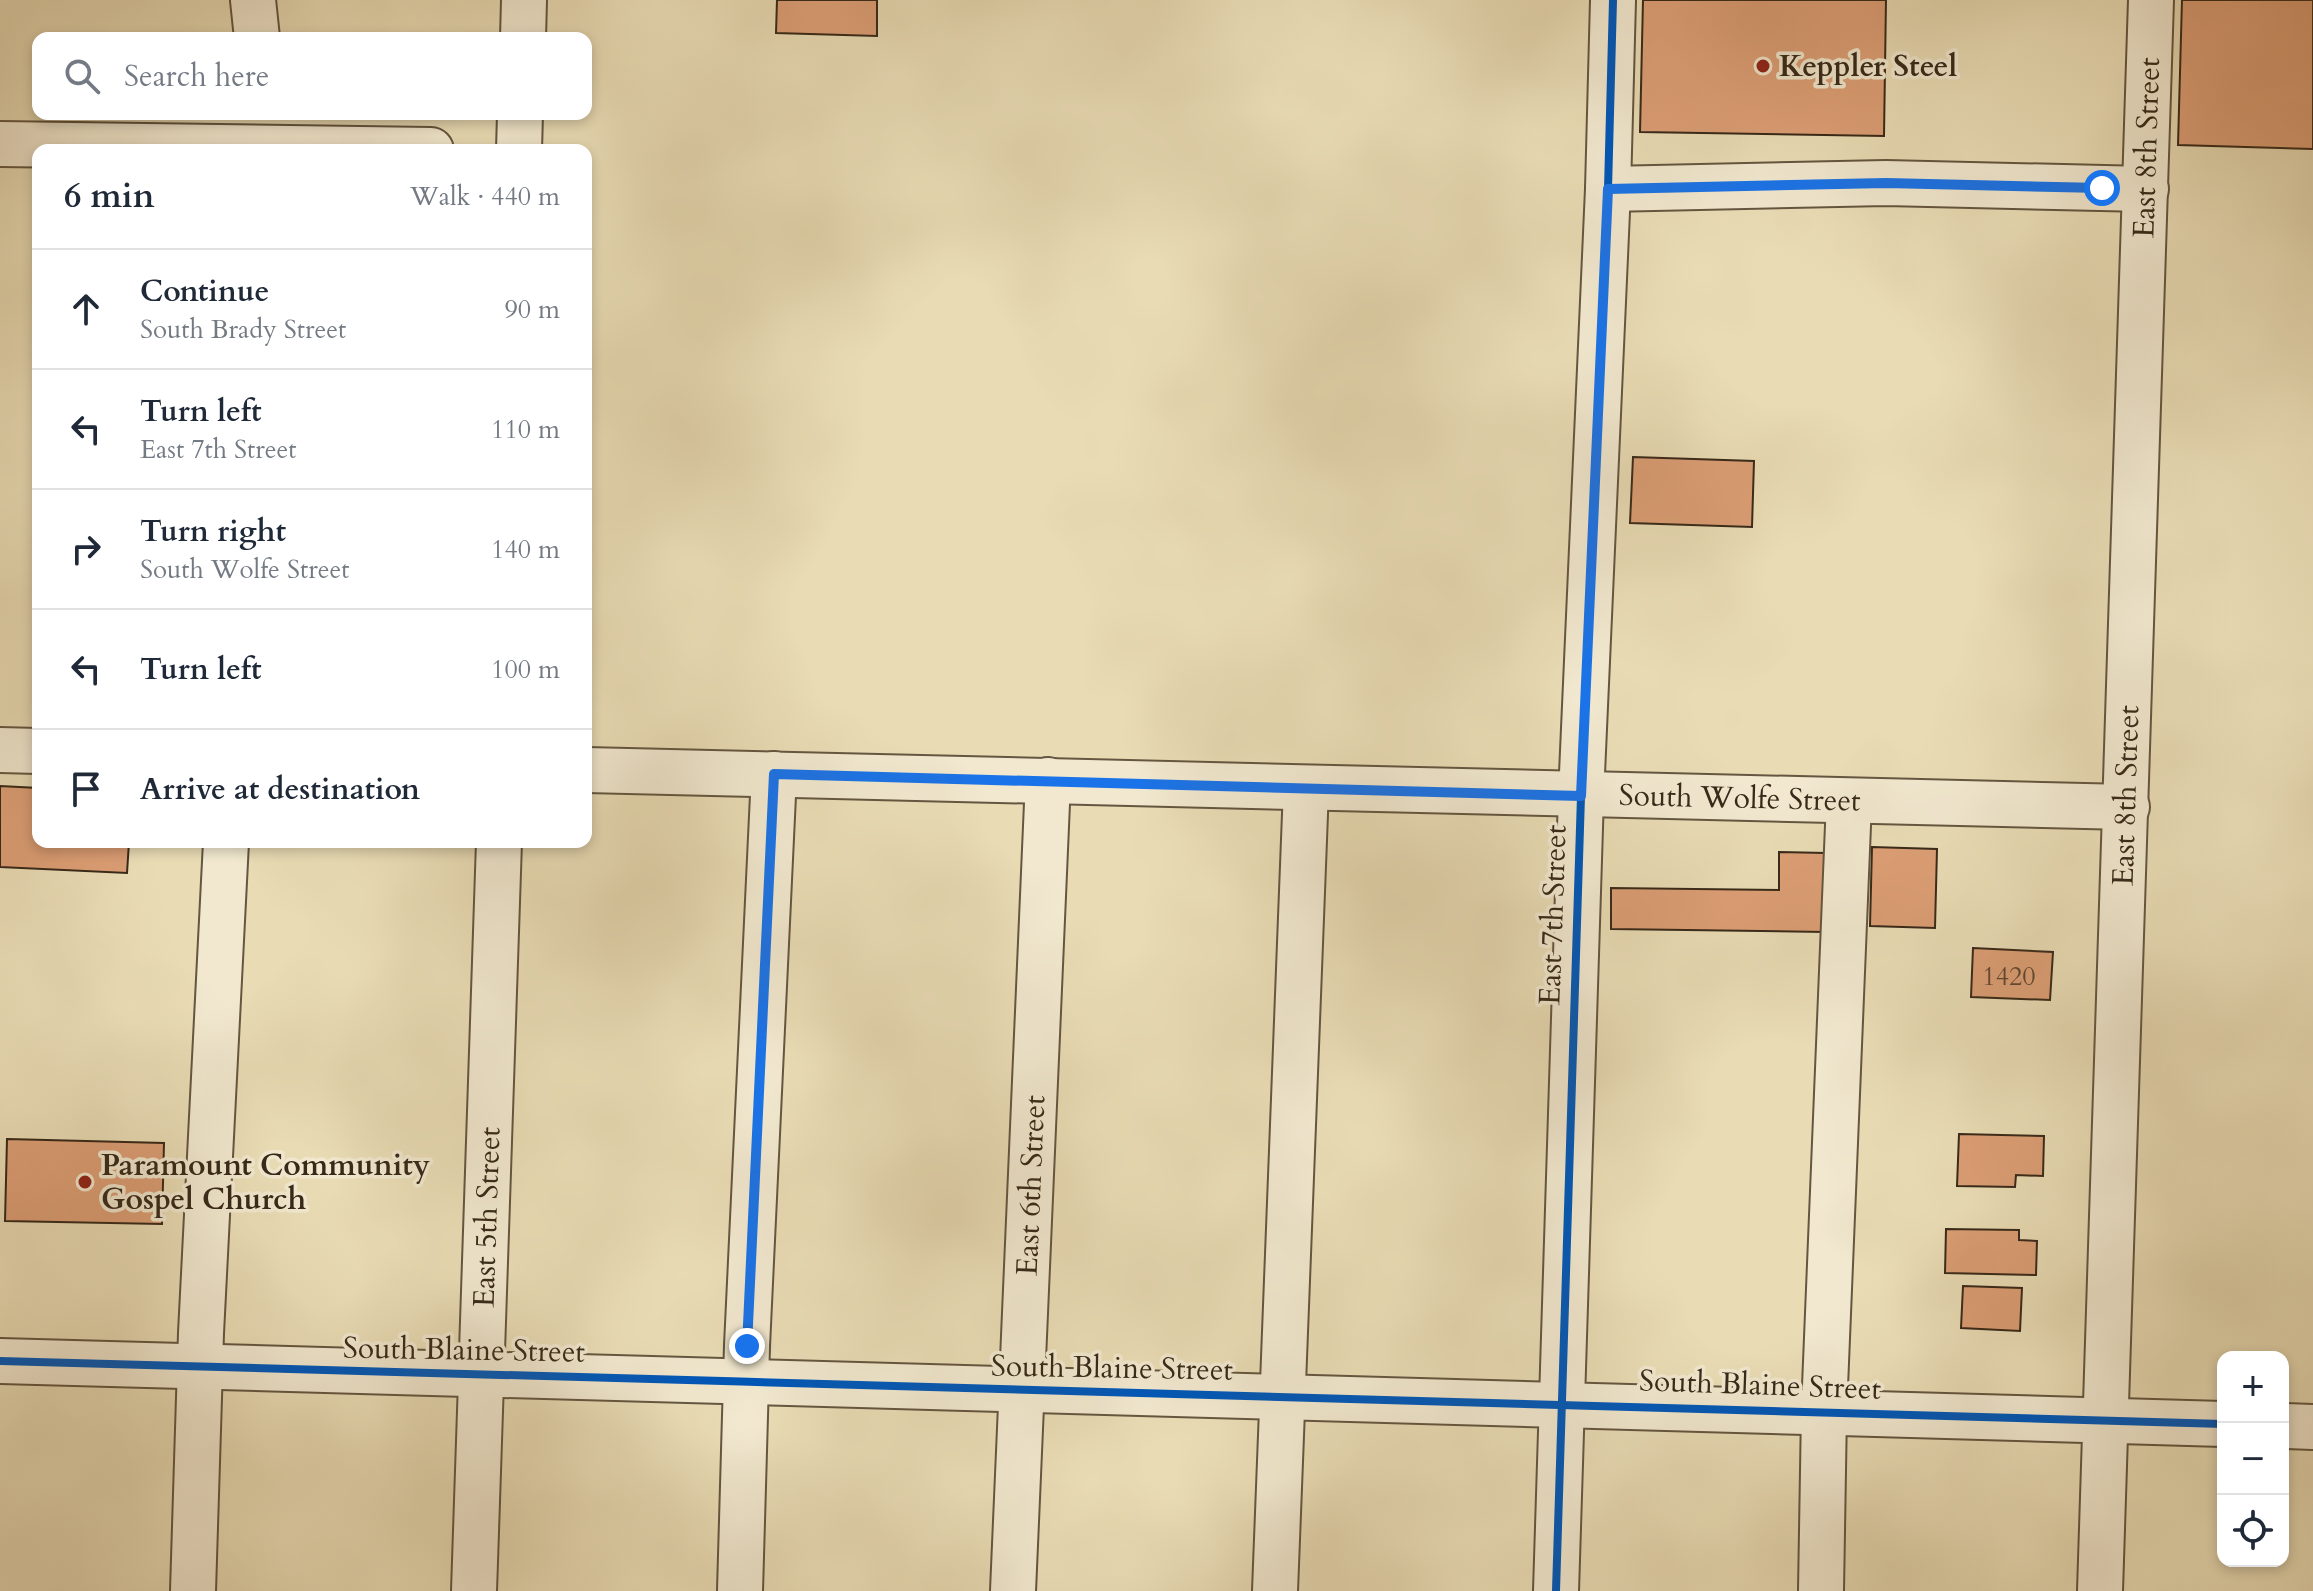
<!DOCTYPE html>
<html lang="en">
<head>
<meta charset="utf-8">
<style>
  body { margin:0; font-family:Cardo,serif; background:#f2f2f3; color:#1f2937 }
  .controls { position:absolute; right:24px; bottom:24px; display:grid; overflow:hidden; border-radius:16px; box-shadow:0 4px 12px #0003 }
  .controls button { width:72px; height:72px; display:grid; place-items:center; padding:0; border:0; border-bottom:2px solid #e0e1e3; background:#fff; color:#1f2937; font:40px sans-serif }
  .stop { position:absolute; width:24px; height:24px; margin:-18px; border:6px solid #1a73e8; border-radius:50%; background:#fff }
  .stop.end { background:#1a73e8; border-color:#fff; box-shadow:0 2px 8px #0008 }
  .list { margin:0; padding:0; list-style:none }
  h2 { display:flex; justify-content:space-between; align-items:center; height:104px; margin:0; padding:0 32px; font-size:34px }
  h2 small { font-size:26px; font-weight:400; color:#747a83 }
  .list li { display:grid; grid-template-columns:52px 1fr auto; gap:24px; align-items:center; box-sizing:border-box; height:120px; padding:0 32px; border-top:2px solid #e0e1e3 }
  .list b { display:block; font-size:30px; white-space:nowrap }
  .list p { margin:0; font-size:26px; white-space:nowrap; color:#747a83 }
  .list em { font-size:26px; font-style:normal; color:#747a83 }
  .icon { flex:none; width:44px; height:44px; fill:none; stroke:currentColor; stroke-width:2; stroke-linecap:round; stroke-linejoin:round }
  .map { position:relative; flex:none; width:2313px; height:1591px; overflow:hidden }
  .search { position:absolute; background:#fff; box-shadow:0 4px 12px #0003; left:32px; top:32px; width:560px; height:88px; display:flex; align-items:center; gap:20px; box-sizing:border-box; padding:0 28px; border-radius:16px; color:#747a83; font-size:30px }
  .panel { position:absolute; background:#fff; box-shadow:0 4px 12px #0003; left:32px; top:144px; width:560px; height:704px; border-radius:16px }
  .map>svg:first-child { display:block }
  .building { fill:#dc9e75; stroke:#372919; stroke-width:2 }
  .lines { fill:none; stroke-linecap:round; stroke-linejoin:round }
  .minor-casing { stroke:#645640; stroke-width:48 }
  .minor { stroke:#f1e8cf; stroke-width:44 }
  .cycleway-casing { stroke:#f1e8cf; stroke-width:13 }
  .cycleway { stroke:#0057b8; stroke-width:8 }
  .route { stroke:#1a73e8; stroke-width:10 }
  .poi-dot { fill:#8f2418; stroke:#f1e8cf; stroke-width:3 }
  .labels { text-anchor:middle; dominant-baseline:central; stroke-width:7; stroke-linejoin:round; paint-order:stroke }
  .number-label { font-size:26px; fill:#604630 }
  .poi-label { font-size:30px; font-weight:bold; fill:#372919; stroke:#f1e8cf; text-anchor:start }
  .street-label { font-size:30px; fill:#372919; stroke:#f1e8cf }
</style>
</head>
<body>
<div class="map">
<svg width="2313" height="1591" viewBox="0 0 2313 1591">
  <rect width="100%" height="100%" fill="#e9dcb5"/>
  <filter id="stains"><feTurbulence type="fractalNoise" baseFrequency=".0025" numOctaves="4"/><feColorMatrix values="0 0 0 0 .2 0 0 0 0 .09 0 0 0 0 .02 0 0 0 .5 -.17"/></filter>
  <radialGradient id="worn" r=".72"><stop offset=".6" stop-color="#630" stop-opacity="0"/><stop offset="1" stop-color="#630" stop-opacity=".3"/></radialGradient>
  <!-- building -->
  <g class="building">
    <polygon points="777,0 877,0 877,36 776,33"/>
    <polygon points="1643,0 1886,0 1884,136 1640,132"/>
    <polygon points="2182,0 2313,0 2313,149 2178,145"/>
    <polygon points="1633,457 1754,461 1752,527 1630,523"/>
    <polygon points="0,786 38,788 38,842 129,842 127,873 0,867"/>
    <polygon points="1872,847 1937,849 1935,928 1870,926"/>
    <polygon points="1779,852 1826,853 1825,932 1611,929 1611,888 1779,890"/>
    <polygon points="1973,948 2053,952 2050,1000 1971,997"/>
    <polygon points="1959,1134 2044,1136 2043,1176 2016,1175 2015,1187 1957,1186"/>
    <polygon points="7,1139 164,1143 162,1224 5,1221"/>
    <polygon points="1946,1229 2019,1230 2019,1240 2037,1241 2036,1275 1945,1273"/>
    <polygon points="1963,1286 2022,1288 2020,1331 1961,1328"/>
  </g>
  <g class="lines">
    <!-- minor casing -->
    <g class="minor-casing">
      <g id="minor">
        <polyline points="253,0 257,38"/>
        <polyline points="523,38 524,0"/>
        <polyline points="0,144 431,150"/>
        <polyline points="519,150 520,114"/>
        <polyline points="1608,189 1886,183 2146,189"/>
        <polyline points="0,750 38,751"/>
        <path id="s1" d="M586,770l1541,37"/>
        <path d="M0,1361c741,21 1482,40 2223,63"/>
        <polyline points="2283,1426 2313,1427"/>
        <polyline points="193,1591 201,1333 226,842"/>
        <path id="s2" d="M474,1591l25,-749"/>
        <polyline points="740,1591 747,1346 774,774"/>
        <path id="s3" d="M1013,1591l35,-811"/>
        <polyline points="1275,1591 1306,788"/>
        <polyline points="1556,1591 1581,796 1608,189 1613,0"/>
        <polyline points="1821,1591 1824,1411 1849,801"/>
        <path id="s4" d="M2100,1591l51,-1591"/>
      </g>
    </g>
    <!-- minor -->
    <use href="#minor" class="minor"/>
    <!-- cycleway casing -->
    <g class="cycleway-casing">
      <g id="cycleway">
        <path d="M0,1361c741,21 1482,40 2223,63"/>
        <polyline points="1556,1591 1581,796 1608,189 1613,0"/>
      </g>
    </g>
    <!-- cycleway -->
    <use href="#cycleway" class="cycleway"/>
  </g>
  <g class="lines">
    <!-- route -->
    <polyline class="route" points="747,1346 774,774 1581,796 1608,189 1886,183 2102,188"/>
  </g>
  <!-- markers -->
  <g class="poi-dot">
    <circle cx="1763" cy="66" r="8"/>
    <circle cx="85" cy="1182" r="8"/>
  </g>
  <g class="labels">
    <!-- number labels -->
    <g class="number-label">
      <text x="2009" y="976">1420</text>
    </g>
    <!-- poi labels -->
    <g class="poi-label">
      <text x="1779" y="66">Keppler Steel</text>
      <text x="101" y="1165">Paramount Community<tspan x="101" dy="34">Gospel Church</tspan></text>
    </g>
    <!-- street labels -->
    <g class="street-label">
      <text stroke="none"><textPath href="#s4" startOffset="1444">East 8th Street</textPath></text>
      <text stroke="none"><textPath href="#s4" startOffset="796">East 8th Street</textPath></text>
      <text stroke="none"><textPath href="#s1" startOffset="1154">South Wolfe Street</textPath></text>
      <text transform="translate(1553 915) rotate(-88)">East 7th Street</text>
      <text stroke="none"><textPath href="#s3" startOffset="406">East 6th Street</textPath></text>
      <text stroke="none"><textPath href="#s2" startOffset="374">East 5th Street</textPath></text>
      <text transform="translate(464 1350) rotate(1)">South Blaine Street</text>
      <text transform="translate(1112 1368) rotate(1)">South Blaine Street</text>
      <text transform="translate(1760 1385) rotate(2)">South Blaine Street</text>
    </g>
  </g>
  <rect width="100%" height="100%" filter="url(#stains)"/>
  <rect width="100%" height="100%" fill="url(#worn)"/>
</svg>
<div class="controls">
<button>+</button>
<button>−</button>
<button><svg class="icon" aria-label="locate" viewBox="0 0 24 24"><circle cx="12" cy="12" r="6"/><path d="M12 2v4M12 18v4M2 12h4M18 12h4"/></svg></button>
</div>
<div class="stop" style="left:2102px;top:188px"></div>
<div class="stop end" style="left:747px;top:1346px"></div>
<div class="search"><svg class="icon" aria-label="search" viewBox="0 0 24 24"><circle cx="10" cy="10" r="6"/><path d="M15 15l6 6"/></svg>Search here</div>
<section class="panel">
<h2>6 min<small>Walk · 440 m</small></h2>
<ul class="list">
<li><svg class="icon" aria-label="ahead" viewBox="0 0 24 24"><path d="M12 20V5M6 11l6-6 6 6"/></svg><div><b>Continue</b><p>South Brady Street</p></div><em>90 m</em></li>
<li><svg class="icon" aria-label="left" viewBox="0 0 24 24"><path d="M17 20v-9H6M10 6l-5 5 5 5"/></svg><div><b>Turn left</b><p>East 7th Street</p></div><em>110 m</em></li>
<li><svg class="icon" aria-label="right" viewBox="0 0 24 24"><path d="M7 20v-9h11M14 6l5 5-5 5"/></svg><div><b>Turn right</b><p>South Wolfe Street</p></div><em>140 m</em></li>
<li><svg class="icon" aria-label="left" viewBox="0 0 24 24"><path d="M17 20v-9H6M10 6l-5 5 5 5"/></svg><div><b>Turn left</b></div><em>100 m</em></li>
<li><svg class="icon" aria-label="arrive" viewBox="0 0 24 24"><path d="M6 21V4h12l-3 4 3 4H6"/></svg><div><b>Arrive at destination</b></div></li>
</ul>
</section>
</div>
</body>
</html>
